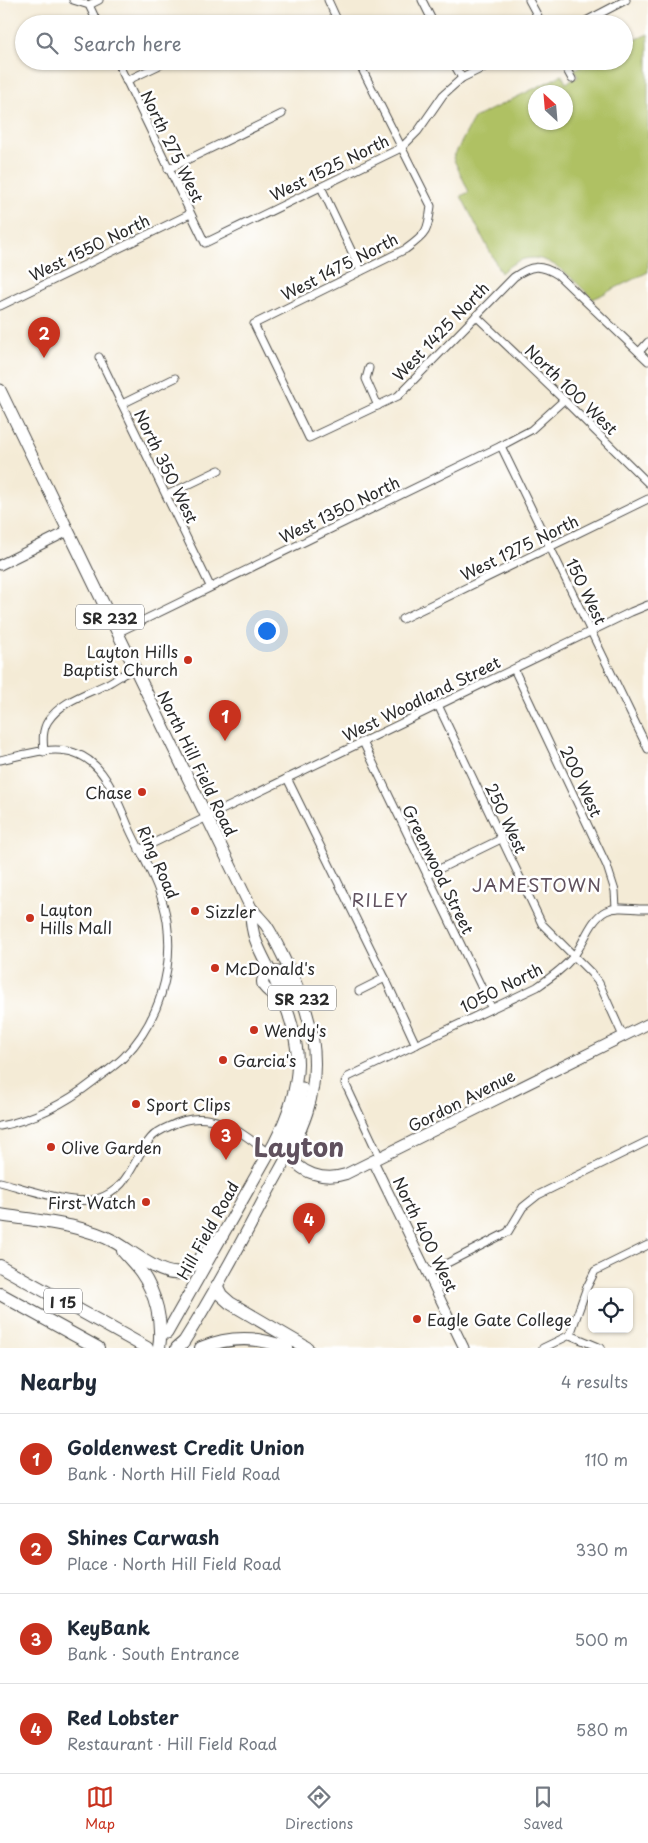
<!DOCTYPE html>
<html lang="en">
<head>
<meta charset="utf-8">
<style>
  body { margin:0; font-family:"Playpen Sans",sans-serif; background:#f2f2f3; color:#1f2937 }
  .controls { position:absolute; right:15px; bottom:15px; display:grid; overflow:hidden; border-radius:8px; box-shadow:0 1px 4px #0004 }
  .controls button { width:45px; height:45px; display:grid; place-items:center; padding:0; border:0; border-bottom:1px solid #e0e1e3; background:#fff; color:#1f2937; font:25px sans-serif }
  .compass { position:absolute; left:528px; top:85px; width:45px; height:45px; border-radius:50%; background:#fff; box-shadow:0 1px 4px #0004; rotate:334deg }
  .you { position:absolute; left:266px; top:630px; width:18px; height:18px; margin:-12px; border:4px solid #fff; border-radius:50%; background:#1a73e8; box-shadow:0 0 0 8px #1a73e833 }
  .badge { display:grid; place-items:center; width:32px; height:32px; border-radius:50%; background:#c8321e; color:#fff; font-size:16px; font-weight:700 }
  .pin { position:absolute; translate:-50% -41px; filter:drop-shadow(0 1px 2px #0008) }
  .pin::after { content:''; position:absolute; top:26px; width:18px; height:15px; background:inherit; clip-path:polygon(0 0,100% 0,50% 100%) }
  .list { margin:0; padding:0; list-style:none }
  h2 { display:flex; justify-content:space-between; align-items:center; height:65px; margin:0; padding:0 20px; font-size:21px }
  h2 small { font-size:16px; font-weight:400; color:#747a83 }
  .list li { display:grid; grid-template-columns:32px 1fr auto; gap:15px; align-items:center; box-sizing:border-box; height:90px; padding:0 20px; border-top:1px solid #e0e1e3 }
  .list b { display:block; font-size:19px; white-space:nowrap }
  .list p { margin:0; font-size:16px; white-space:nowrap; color:#747a83 }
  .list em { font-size:16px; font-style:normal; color:#747a83 }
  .icon { flex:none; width:28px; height:28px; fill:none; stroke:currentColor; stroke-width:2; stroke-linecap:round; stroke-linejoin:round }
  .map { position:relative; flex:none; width:648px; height:1348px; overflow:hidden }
  .search { position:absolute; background:#fff; box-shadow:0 1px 4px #0004; left:15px; right:15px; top:15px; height:55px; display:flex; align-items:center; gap:12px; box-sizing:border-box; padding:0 18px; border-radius:28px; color:#747a83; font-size:19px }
  .sheet { height:425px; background:#fff }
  nav { display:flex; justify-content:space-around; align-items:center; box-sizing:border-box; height:70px; border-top:1px solid #e0e1e3; background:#fff; font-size:14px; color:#747a83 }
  nav a { display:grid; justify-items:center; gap:2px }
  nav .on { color:#c8321e }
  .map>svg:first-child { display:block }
  .green { fill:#afc164; stroke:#6d7648; fill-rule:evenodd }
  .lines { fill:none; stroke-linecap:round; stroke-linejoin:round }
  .minor-casing { stroke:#494845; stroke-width:9 }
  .tertiary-casing { stroke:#494845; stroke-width:11 }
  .secondary-casing { stroke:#494845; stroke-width:12 }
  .primary-casing { stroke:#494845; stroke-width:13 }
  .motorway-casing { stroke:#494845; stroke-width:14 }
  .minor { stroke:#fff; stroke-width:7 }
  .tertiary { stroke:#fff; stroke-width:9 }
  .secondary { stroke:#fff; stroke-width:10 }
  .primary { stroke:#fff; stroke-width:11 }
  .motorway { stroke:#fff; stroke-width:12 }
  .poi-dot { fill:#c8321e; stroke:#fff; stroke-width:2 }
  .labels { text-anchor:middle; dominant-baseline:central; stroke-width:5; stroke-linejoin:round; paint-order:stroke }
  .shield { fill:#fff; stroke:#6b6b6b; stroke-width:1 }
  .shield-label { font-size:15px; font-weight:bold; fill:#2b2b2b }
  .street-label { font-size:16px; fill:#2b2b2b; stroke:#fff }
  .poi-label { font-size:16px; fill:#2b2b2b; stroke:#fff; text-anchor:start }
  .neighbourhood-label { font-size:18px; letter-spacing:1px; fill:#60515e; stroke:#fff }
  .town-label { font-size:26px; font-weight:bold; fill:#60515e; stroke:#fff }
</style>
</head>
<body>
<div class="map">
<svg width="648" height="1348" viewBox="0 0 648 1348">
  <rect width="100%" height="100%" fill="#fff"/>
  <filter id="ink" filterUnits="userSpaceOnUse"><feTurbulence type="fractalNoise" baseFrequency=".02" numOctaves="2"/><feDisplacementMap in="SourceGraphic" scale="10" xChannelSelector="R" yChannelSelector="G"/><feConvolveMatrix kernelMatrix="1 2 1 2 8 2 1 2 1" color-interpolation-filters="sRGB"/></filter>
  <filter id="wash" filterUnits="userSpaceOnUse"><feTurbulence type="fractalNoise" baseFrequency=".0096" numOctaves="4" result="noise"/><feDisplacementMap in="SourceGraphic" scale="20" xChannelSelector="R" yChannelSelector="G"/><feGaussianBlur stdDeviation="1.12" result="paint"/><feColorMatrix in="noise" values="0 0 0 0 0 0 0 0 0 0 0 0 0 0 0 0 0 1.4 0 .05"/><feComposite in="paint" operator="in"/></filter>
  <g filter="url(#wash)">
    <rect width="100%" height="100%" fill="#f4ebd6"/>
    <!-- green -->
    <path class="green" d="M648,34v238l-55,27c-28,-27 -55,-61 -92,-26l-40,-77 8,-4 -16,-34 21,-40 88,-43 4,8 12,-6 -8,-16 6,8 15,-8h33v-16zM536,92h30v30h-30z"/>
  </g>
  <g filter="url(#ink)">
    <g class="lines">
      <!-- minor casing -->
      <g class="minor-casing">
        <g id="minor">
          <polyline points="73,0 89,5 98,24"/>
          <polyline points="328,0 339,24"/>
          <polyline points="422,0 434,24"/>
          <polyline points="529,0 542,24"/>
          <polyline points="89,5 99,0"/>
          <polyline points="580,24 626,0"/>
          <polyline points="117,61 205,243 401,148 418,131 443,95 462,78 497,61"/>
          <path d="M358,61l73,145c-3,25 -4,28 -25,43l-152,75 55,114 89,-42 116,-119c17,-12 26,-13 44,-2l90,86"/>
          <polyline points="452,61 462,78"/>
          <polyline points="562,61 572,79"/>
          <polyline points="126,81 168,61"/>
          <polyline points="168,169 282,114"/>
          <polyline points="321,187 361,271"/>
          <polyline points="0,306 190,214"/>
          <polyline points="476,316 564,400 648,483"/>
          <polyline points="639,352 648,342"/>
          <polyline points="99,357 210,586"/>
          <polyline points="369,368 366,379 378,406"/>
          <polyline points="122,404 175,378"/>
          <polyline points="501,446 648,749"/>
          <polyline points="167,495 219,470"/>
          <polyline points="402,619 648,499"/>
          <polyline points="117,633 501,446 531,430 564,400"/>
          <polyline points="514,669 607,866 615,891 616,908"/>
          <polyline points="438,705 542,924 591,973 599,983 623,1036"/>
          <polyline points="363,742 492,1009"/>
          <path d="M44,752c-1,-11 -2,-22 4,-31 13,-20 39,-27 59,-37 9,-5 18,-11 27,-16"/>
          <path d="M0,760c23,-5 52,-15 75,-7 31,10 43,50 55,77 14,30 32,58 37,91 7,49 -8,100 -43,136 -9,9 -20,16 -30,24 -28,22 -58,38 -94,45"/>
          <polyline points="287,778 385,978 416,1045"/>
          <polyline points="139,850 631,612 648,605"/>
          <polyline points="427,875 501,839"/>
          <polyline points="359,991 385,978"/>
          <path d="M380,1158l-35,-75 3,-6 189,-90c13,-9 26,-18 36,-30 11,-13 17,-38 33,-46 13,-6 28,-1 42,-2"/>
          <path d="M0,1182c24,6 74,24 97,17 34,-11 34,-38 54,-61 5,-6 12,-9 19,-12 38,-20 69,3 99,28"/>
          <polyline points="428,1273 508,1232 523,1207 538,1195 648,1141"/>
          <polyline points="570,1335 587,1287 595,1271 648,1245"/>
          <polyline points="543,1348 570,1335 601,1348"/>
        </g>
      </g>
      <!-- tertiary casing -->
      <g class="tertiary-casing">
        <g id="tertiary">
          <polyline points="0,565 68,531"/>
          <polyline points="373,1161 464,1348"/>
        </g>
      </g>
      <!-- secondary casing -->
      <g class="secondary-casing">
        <path id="secondary" d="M289,1152c9,22 36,29 57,22l302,-150"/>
      </g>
      <!-- primary casing -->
      <g class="primary-casing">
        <g id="primary">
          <path d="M0,390l251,518c5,6 10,11 15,17 9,13 16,30 23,44 23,47 34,91 18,143 -10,31 -29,60 -44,89 -25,48 -51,96 -80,142"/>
          <path d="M283,1003c-7,-9 -33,-17 -13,-31h9l5,5 6,12"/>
          <polyline points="289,1152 286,1141 298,1109 302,1088"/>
          <path d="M167,1333l107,-189c31,-61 31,-99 2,-161 -6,-14 -21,-38 -23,-52 -2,-7 -2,-15 -2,-23"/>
        </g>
      </g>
      <!-- motorway casing -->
      <g class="motorway-casing">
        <g id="motorway">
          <path d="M0,1215c37,6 82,9 115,27 16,9 46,34 64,31 12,-2 34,-28 43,-37"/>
          <path d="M123,1251c6,7 13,14 18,21 15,21 22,51 18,76"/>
          <polyline points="0,1266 147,1348"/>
          <polyline points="217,1287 221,1295 230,1303 307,1348"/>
          <polyline points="0,1294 98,1348"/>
          <polyline points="177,1348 183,1343"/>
          <path d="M201,1348c29,-12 57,-12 86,0"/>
        </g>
      </g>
      <!-- minor -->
      <use href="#minor" class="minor"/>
      <!-- tertiary -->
      <use href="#tertiary" class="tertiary"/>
      <!-- secondary -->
      <use href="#secondary" class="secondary"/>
      <!-- primary -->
      <use href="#primary" class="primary"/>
      <!-- motorway -->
      <use href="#motorway" class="motorway"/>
    </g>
  </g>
  <!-- markers -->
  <g class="poi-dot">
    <circle cx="188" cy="660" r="5"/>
    <circle cx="142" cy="792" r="5"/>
    <circle cx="195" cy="911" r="5"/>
    <circle cx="30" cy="918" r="5"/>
    <circle cx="215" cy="968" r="5"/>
    <circle cx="254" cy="1030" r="5"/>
    <circle cx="223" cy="1060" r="5"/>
    <circle cx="136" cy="1104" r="5"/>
    <circle cx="51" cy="1147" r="5"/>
    <circle cx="146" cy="1202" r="5"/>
    <circle cx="417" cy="1319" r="5"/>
  </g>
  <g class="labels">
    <!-- shield labels -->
    <g class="shield">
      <rect x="76" y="604.5" width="68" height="25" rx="4"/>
      <rect x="268" y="985.5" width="68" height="25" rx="4"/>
      <rect x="44" y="1288.5" width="38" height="25" rx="4"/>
    </g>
    <g class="shield-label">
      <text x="110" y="617">SR 232</text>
      <text x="302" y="998">SR 232</text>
      <text x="63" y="1301">I 15</text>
    </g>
    <!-- street labels -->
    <g class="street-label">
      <text transform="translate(173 146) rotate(64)">North 275 West</text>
      <text transform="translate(329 167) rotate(-26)">West 1525 North</text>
      <text transform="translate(89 247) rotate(-26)">West 1550 North</text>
      <text transform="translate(339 266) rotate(-27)">West 1475 North</text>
      <text transform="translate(440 331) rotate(-46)">West 1425 North</text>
      <text transform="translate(572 389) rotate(44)">North 100 West</text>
      <text transform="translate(167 466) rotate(64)">North 350 West</text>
      <text transform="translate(339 509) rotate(-26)">West 1350 North</text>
      <text transform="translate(519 547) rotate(-26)">West 1275 North</text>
      <text transform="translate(587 591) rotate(64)">150 West</text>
      <text transform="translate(421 698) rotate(-26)">West Woodland Street</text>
      <text transform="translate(198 763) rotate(64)">North Hill Field Road</text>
      <text transform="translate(582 781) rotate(65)">200 West</text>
      <text transform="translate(507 818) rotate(65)">250 West</text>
      <text transform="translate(159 862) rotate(66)">Ring Road</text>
      <text transform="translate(439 869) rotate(64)">Greenwood Street</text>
      <text transform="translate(501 987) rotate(-27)">1050 North</text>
      <text transform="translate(461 1100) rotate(-27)">Gordon Avenue</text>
      <text transform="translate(207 1230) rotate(-61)">Hill Field Road</text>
      <text transform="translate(426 1234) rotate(64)">North 400 West</text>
    </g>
    <!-- poi labels -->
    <g class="poi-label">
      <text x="178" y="651" text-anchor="end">Layton Hills<tspan x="178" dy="18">Baptist Church</tspan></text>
      <text x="132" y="792" text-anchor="end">Chase</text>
      <text x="40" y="909">Layton<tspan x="40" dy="18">Hills Mall</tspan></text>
      <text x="205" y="911">Sizzler</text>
      <text x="225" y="968">McDonald's</text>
      <text x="264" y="1030">Wendy's</text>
      <text x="233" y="1060">Garcia's</text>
      <text x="146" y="1104">Sport Clips</text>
      <text x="61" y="1147">Olive Garden</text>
      <text x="136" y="1202" text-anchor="end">First Watch</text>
      <text x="427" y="1319">Eagle Gate College</text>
    </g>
    <!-- neighbourhood labels -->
    <g class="neighbourhood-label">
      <text x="537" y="884">JAMESTOWN</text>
      <text x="380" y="899">RILEY</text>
    </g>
    <!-- town labels -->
    <g class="town-label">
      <text x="299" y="1146">Layton</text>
    </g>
  </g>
</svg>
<div class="controls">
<button><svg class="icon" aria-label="locate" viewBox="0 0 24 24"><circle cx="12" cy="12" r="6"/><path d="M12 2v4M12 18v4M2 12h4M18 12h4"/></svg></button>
</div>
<svg class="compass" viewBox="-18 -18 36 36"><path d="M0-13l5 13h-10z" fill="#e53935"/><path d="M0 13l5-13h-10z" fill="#747a83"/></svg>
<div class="you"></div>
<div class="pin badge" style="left:225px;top:741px">1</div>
<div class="pin badge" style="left:44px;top:358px">2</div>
<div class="pin badge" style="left:226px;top:1160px">3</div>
<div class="pin badge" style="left:309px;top:1244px">4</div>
<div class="search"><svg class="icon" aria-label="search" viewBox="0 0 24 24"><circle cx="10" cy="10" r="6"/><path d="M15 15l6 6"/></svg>Search here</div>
</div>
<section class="sheet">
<h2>Nearby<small>4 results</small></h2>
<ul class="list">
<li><span class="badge">1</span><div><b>Goldenwest Credit Union</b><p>Bank · North Hill Field Road</p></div><em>110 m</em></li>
<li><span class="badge">2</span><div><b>Shines Carwash</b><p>Place · North Hill Field Road</p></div><em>330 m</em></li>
<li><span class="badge">3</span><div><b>KeyBank</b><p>Bank · South Entrance</p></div><em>500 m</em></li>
<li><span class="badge">4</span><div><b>Red Lobster</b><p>Restaurant · Hill Field Road</p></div><em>580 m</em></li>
</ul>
</section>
<nav>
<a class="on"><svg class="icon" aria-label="map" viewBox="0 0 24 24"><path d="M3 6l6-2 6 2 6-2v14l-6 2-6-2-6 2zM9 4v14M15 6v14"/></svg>Map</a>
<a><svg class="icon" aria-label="directions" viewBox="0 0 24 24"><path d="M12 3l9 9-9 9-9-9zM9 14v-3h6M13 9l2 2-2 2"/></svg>Directions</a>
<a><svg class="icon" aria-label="saved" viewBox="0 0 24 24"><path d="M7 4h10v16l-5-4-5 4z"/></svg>Saved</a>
</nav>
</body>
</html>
